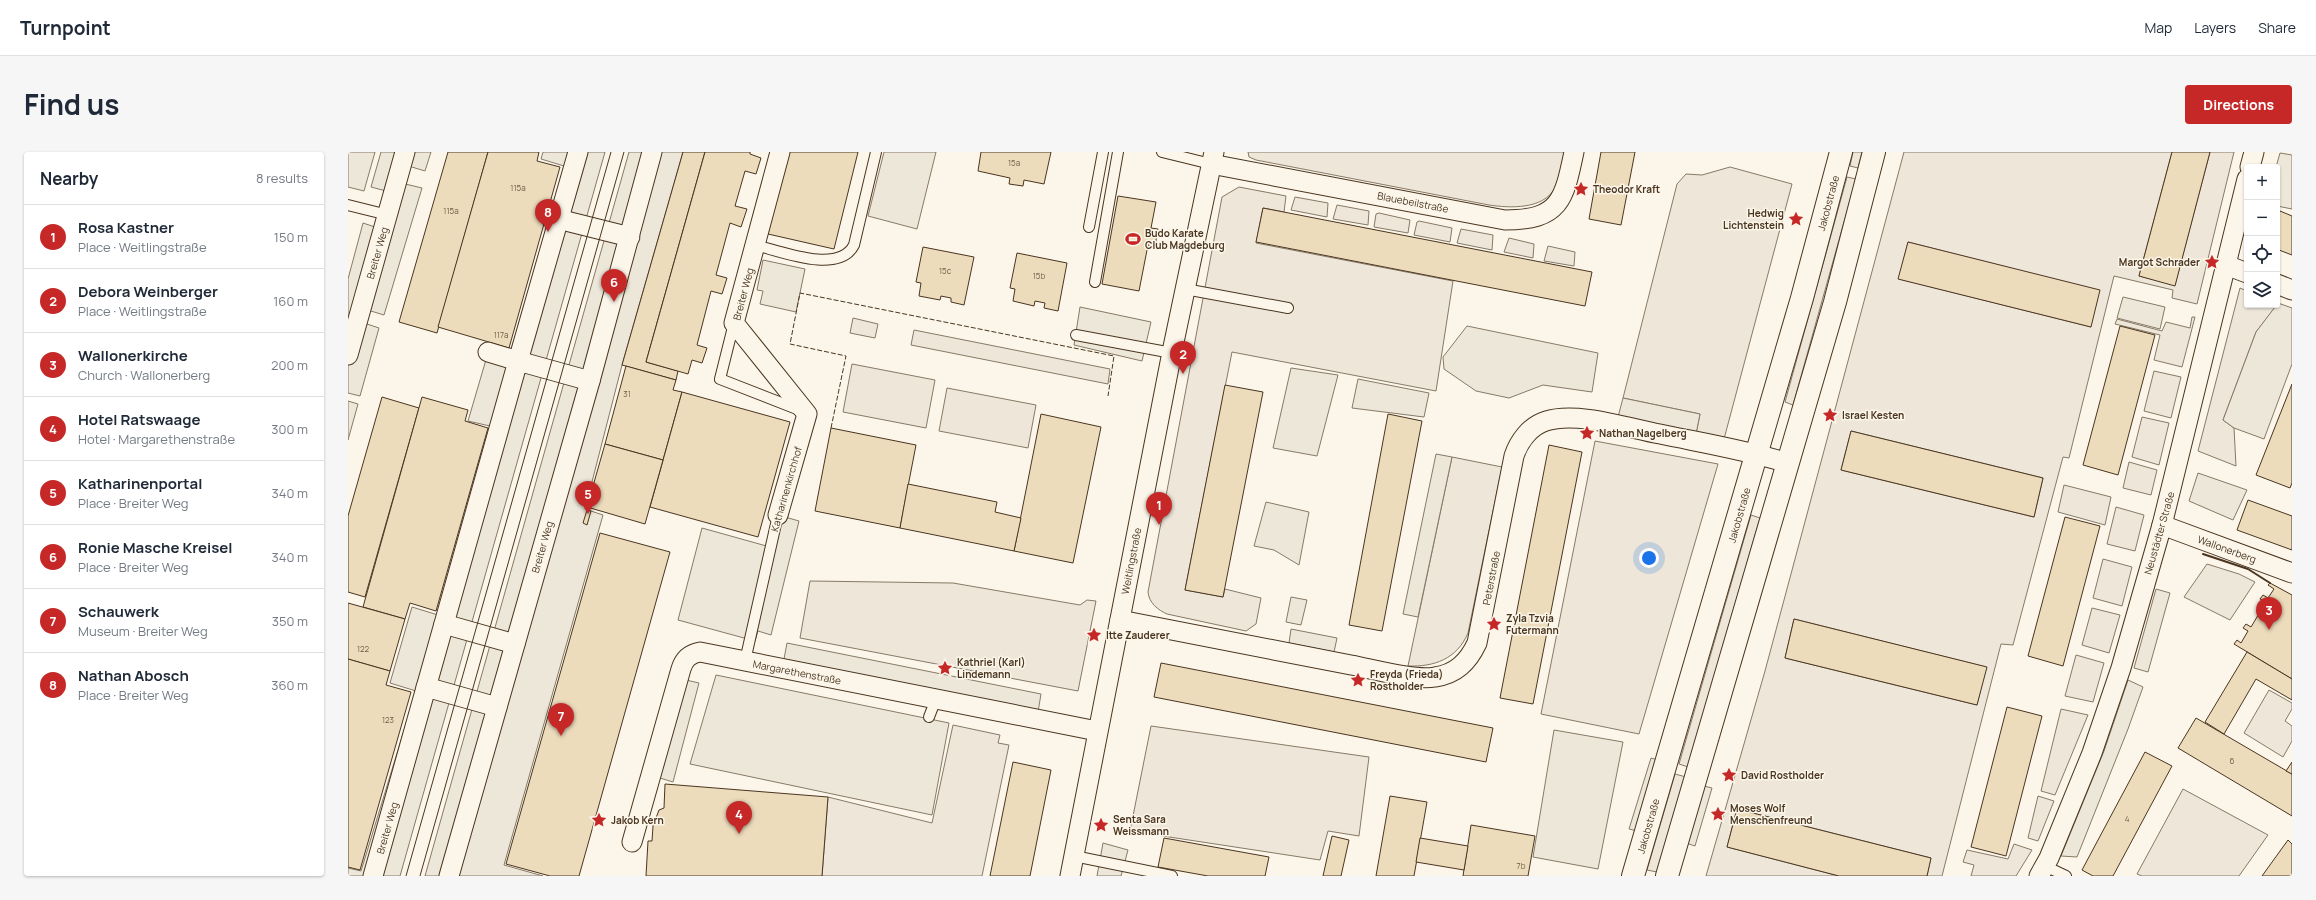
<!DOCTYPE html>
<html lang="en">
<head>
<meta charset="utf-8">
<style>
  body { margin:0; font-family:Manrope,sans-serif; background:#f6f6f7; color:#1f2937 }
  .controls { position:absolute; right:12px; top:12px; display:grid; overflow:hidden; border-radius:4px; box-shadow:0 1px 3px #0004 }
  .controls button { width:36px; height:36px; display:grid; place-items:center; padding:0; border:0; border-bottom:1px solid #e0e1e3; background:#fff; color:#1f2937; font:20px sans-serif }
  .you { position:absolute; left:1301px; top:406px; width:14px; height:14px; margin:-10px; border:3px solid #fff; border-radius:50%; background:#1a73e8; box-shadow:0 0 0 6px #1a73e833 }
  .badge { display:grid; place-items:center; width:26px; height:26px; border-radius:50%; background:#c62828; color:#fff; font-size:13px; font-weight:700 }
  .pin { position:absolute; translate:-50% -33px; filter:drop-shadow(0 1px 2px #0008) }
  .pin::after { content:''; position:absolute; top:21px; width:14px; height:12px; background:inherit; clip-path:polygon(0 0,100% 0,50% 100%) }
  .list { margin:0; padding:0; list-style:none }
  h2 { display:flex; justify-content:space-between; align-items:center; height:52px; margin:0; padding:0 16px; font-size:17px }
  h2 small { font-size:13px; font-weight:400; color:#747a83 }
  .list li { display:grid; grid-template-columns:26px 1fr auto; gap:12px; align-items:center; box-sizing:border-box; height:64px; padding:0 16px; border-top:1px solid #e0e1e3 }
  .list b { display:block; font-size:15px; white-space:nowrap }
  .list p { margin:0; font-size:13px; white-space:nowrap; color:#747a83 }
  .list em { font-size:13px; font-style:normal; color:#747a83 }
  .icon { flex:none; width:22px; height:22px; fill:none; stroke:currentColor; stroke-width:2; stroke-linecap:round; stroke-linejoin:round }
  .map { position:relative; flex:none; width:1944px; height:724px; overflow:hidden; border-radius:4px }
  header { display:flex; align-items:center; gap:24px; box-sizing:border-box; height:56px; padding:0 20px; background:#fff; border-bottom:1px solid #e0e1e3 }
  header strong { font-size:19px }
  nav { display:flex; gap:22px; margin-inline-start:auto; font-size:14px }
  .intro { display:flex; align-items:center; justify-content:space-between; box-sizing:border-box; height:96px; padding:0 24px }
  h1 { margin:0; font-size:28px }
  .button { padding:10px 18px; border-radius:4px; background:#c62828; color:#fff; font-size:14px; font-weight:700 }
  main { display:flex; gap:24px; padding:0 24px }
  aside { flex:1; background:#fff; border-radius:4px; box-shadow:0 1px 3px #0004 }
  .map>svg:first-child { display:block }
  .green { fill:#ede6d9; stroke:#887966; fill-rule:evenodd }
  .parking { fill:#ede7d9; stroke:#887966 }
  .building { fill:#ecdcbc; stroke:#4a3520 }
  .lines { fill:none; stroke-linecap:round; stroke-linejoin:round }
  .lane-casing { stroke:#4a3520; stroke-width:12 }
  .street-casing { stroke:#4a3520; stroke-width:21 }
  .secondary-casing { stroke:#4a3520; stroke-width:24 }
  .lane { stroke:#fbf6e9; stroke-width:10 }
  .street { stroke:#fbf6e9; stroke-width:19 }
  .secondary { stroke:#fbf6e9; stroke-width:22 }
  .tram { stroke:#4a3520; stroke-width:1 }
  .fence { stroke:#4a3520; stroke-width:1; stroke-dasharray:5 2; stroke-linecap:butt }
  .wall { stroke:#4a3520; stroke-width:2 }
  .labels { text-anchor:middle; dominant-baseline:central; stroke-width:3; stroke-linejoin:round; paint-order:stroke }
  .number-label { font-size:8px; fill:#725f47 }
  .poi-label { font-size:10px; font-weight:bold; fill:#4a3520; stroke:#fbf6e9; text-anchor:start }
  .street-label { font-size:10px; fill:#4a3520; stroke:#fbf6e9 }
</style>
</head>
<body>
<header>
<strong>Turnpoint</strong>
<nav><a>Map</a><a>Layers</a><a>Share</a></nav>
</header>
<div class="intro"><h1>Find us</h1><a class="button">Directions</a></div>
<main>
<aside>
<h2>Nearby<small>8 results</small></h2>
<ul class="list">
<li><span class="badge">1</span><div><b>Rosa Kastner</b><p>Place · Weitlingstraße</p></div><em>150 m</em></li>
<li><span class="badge">2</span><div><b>Debora Weinberger</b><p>Place · Weitlingstraße</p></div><em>160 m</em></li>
<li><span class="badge">3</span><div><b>Wallonerkirche</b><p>Church · Wallonerberg</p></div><em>200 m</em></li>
<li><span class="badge">4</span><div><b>Hotel Ratswaage</b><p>Hotel · Margarethenstraße</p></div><em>300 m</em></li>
<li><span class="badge">5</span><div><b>Katharinenportal</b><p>Place · Breiter Weg</p></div><em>340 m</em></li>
<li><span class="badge">6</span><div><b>Ronie Masche Kreisel</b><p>Place · Breiter Weg</p></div><em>340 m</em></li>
<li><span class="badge">7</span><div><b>Schauwerk</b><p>Museum · Breiter Weg</p></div><em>350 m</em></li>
<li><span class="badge">8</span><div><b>Nathan Abosch</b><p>Place · Breiter Weg</p></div><em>360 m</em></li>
</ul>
</aside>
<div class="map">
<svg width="1944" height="724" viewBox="0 0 1944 724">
  <rect width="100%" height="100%" fill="#fbf6e9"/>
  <!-- green -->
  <g class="green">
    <path d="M900,0h317c-3,11 -4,26 -10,36 -12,22 -46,20 -66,17l-233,-45 -7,-3z"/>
    <polygon points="1505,0 1514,0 1510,16 1502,14"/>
    <path d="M1556,0h268l-33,124 36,9 35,-133h24l-37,152 -25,-6 1,-8 -59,-14 -45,182 -6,-1 -50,188 -12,-1 -59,232h-15l4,-18 -194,-49 -10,38 112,29h-133l59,-205zM1560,90l102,26 81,59 -192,-48zM1503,279l192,47 -9,39 -193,-47zM1446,467l192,48 -9,38 -192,-47z"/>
    <polygon points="1382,15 1444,32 1376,287 1348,282 1352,262 1275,246 1329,32 1338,22 1354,23"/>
    <polygon points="1499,25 1508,27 1445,253 1437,250"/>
    <path d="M891,35l47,9 -2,16 -21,-4 -7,35 197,38 -17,110 -204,-39 -47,238 38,7 2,-8 36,9 -5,26 -10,7 -79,-17c-9,-4 -18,-11 -19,-22l74,-395z"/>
    <polygon points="947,45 980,51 979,65 943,58"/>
    <polygon points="989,53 1021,59 1020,73 985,67"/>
    <polygon points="1031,61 1062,68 1060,81 1026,75 1028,62"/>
    <polygon points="1071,69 1104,76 1102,90 1066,83 1069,70"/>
    <polygon points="1113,77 1145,83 1144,98 1109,91"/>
    <polygon points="1161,86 1186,92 1185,106 1156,100"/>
    <polygon points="1200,94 1227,100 1226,114 1196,109"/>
    <polygon points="1892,136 1899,139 1899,153 1929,153 1908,180 1875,268 1886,276 1888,314 1850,299"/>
    <polygon points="1844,165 1847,165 1834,215 1806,208 1812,183 1767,172 1769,167 1814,179 1818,170 1842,176"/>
    <polygon points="505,166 530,172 527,186 502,181"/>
    <polygon points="566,178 762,217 760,232 563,193"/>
    <polygon points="504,212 587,228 578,276 495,260"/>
    <polygon points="1806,219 1833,225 1823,266 1796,259"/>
    <polygon points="599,236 688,253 680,296 591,279"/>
    <polygon points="1794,265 1821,271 1811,313 1784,305"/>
    <polygon points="1247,289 1370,312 1291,582 1193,562"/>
    <path d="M1104,305l50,10 -34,166c-11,26 -34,34 -60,33z"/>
    <polygon points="1781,310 1809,318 1803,343 1775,336"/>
    <polygon points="1716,333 1763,345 1757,373 1710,360"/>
    <polygon points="1768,355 1796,363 1787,399 1759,392"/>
    <polygon points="1403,363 1412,366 1340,615 1331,612"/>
    <polygon points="1755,407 1784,415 1774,454 1745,446"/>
    <polygon points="462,429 605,431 732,453 739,448 748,449 730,539 452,486"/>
    <polygon points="1744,456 1772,463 1761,501 1734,493"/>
    <polygon points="1728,503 1756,511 1745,550 1717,544"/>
    <polygon points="1921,538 1944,551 1944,557 1937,569 1944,574 1944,589 1935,605 1896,581"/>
    <polygon points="1713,557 1740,563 1707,643 1693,639"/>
    <polygon points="605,573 652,583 650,591 661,593 634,724 474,724 480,645 584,671"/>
    <polygon points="803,574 1021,605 1011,684 980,679 972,708 782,679"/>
    <polygon points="1327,622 1338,625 1309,720 1299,718"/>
    <polygon points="1835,637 1920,683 1891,724 1794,724 1789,722"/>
    <polygon points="1690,644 1706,649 1690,689 1680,686"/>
    <polygon points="1666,692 1684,698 1668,724 1623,724 1626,713 1615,710 1619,698 1660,707"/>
  </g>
  <!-- parking -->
  <g class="parking">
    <polygon points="0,0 27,0 16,39 0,35"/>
    <polygon points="33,0 49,0 38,39 23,35"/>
    <polygon points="57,0 83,0 77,19 54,12"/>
    <polygon points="195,0 257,0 52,724 0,724 0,716 13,719 68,539 42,531 64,455 90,463 142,274 120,269 142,194 166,199 216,14 193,7"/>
    <polygon points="281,0 335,0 274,213 237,357 255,363 156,713 195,724 77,724"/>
    <polygon points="536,0 588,0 569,77 520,64"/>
    <polygon points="1932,1 1944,3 1944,57 1929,54 1928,15"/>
    <polygon points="49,30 74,36 36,163 13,156"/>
    <polygon points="15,71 27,75 0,169 0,127"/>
    <polygon points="415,108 457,117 448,160 412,152 415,139 409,138"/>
    <polygon points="1775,145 1817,155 1812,177 1769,166"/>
    <polygon points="1930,151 1944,156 1944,212 1916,287 1886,276 1875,268 1908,180"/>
    <polygon points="732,155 803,170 794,209 726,193"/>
    <polygon points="10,169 31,176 12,244 0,241 0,203"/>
    <polygon points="1119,174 1250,201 1244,240 1195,233 1161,246 1128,239 1096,217 1095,205"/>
    <polygon points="943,216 990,223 969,304 925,296"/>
    <polygon points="1010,227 1081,241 1076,265 1004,256"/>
    <polygon points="1275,246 1352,262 1348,282 1270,265"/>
    <polygon points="0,249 10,252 0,288"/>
    <polygon points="1088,302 1104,305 1070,465 1055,462"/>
    <polygon points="1850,321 1899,338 1885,368 1841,349"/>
    <polygon points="918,350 961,360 951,413 926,398 906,394"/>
    <polygon points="430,363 451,369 423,483 410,479 407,489 330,468 354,376 422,395"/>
    <polygon points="1859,412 1891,422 1907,430 1882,468 1836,445"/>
    <polygon points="1808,437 1822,441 1800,520 1786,516"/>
    <polygon points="943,445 959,448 953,473 938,470"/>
    <polygon points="943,477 989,486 986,500 941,491"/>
    <polygon points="439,491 693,542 690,560 436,507"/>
    <polygon points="368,523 601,571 584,663 342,612"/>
    <polygon points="338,528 351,531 325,630 312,626"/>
    <polygon points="1780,528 1795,535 1780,577 1729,705 1713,704 1756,599"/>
    <polygon points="1206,578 1275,590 1250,717 1185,705"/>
    <polygon points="1303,606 1310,608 1289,679 1281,677"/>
    <polygon points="1356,634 1364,636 1347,694 1338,691"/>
    <polygon points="755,691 780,698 773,724 749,724"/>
  </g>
  <!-- building -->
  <g class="building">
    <polygon points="100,0 140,0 89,181 51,170"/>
    <polygon points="140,0 191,0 189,9 212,15 161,196 90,175"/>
    <polygon points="335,0 357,0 298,210 330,219 328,228 274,213"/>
    <polygon points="357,0 402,0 402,2 413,6 408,22 397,19 387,54 399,57 393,75 382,71 368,123 379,126 374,142 363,139 349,193 359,196 354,211 344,208 340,222 298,210"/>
    <polygon points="440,0 510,0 486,97 420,82"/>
    <polygon points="633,0 703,0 696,32 676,28 675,34 661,32 662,26 630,19"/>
    <polygon points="1253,0 1287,0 1273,73 1241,67"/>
    <polygon points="1824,0 1862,0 1827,134 1791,124"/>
    <polygon points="770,44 808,50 803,76 810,77 807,94 800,93 791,139 754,132"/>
    <polygon points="915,56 1244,120 1237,154 908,90"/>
    <polygon points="1932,59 1944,64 1944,103 1931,98 1929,103 1929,67"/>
    <polygon points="1560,90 1752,138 1743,175 1550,127"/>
    <polygon points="575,95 626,105 616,153 603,150 603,146 593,144 592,148 571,144 573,131 568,130"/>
    <polygon points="669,101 719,111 710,159 696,156 697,151 687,149 686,154 665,149 667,137 662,136"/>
    <polygon points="1772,174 1807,183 1770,323 1735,313"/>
    <polygon points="278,214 328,228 325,238 334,240 315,308 257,292"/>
    <polygon points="1944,232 1944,331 1942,336 1908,323"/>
    <polygon points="877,233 915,240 875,445 837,438"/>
    <polygon points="334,240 442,270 410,385 302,355"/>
    <polygon points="34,245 71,256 17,445 0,440 0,364"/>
    <polygon points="74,245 120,258 117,269 140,276 88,459 62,451 57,467 15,455"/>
    <polygon points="693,262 753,275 725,411 666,399"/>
    <polygon points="1040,262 1074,269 1034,479 1001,473"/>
    <polygon points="483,276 568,293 552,376 467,359"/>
    <polygon points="1503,279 1695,326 1686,365 1493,318"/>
    <polygon points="257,292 315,308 297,372 239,355"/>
    <polygon points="1201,293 1234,300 1185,552 1152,546"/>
    <polygon points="560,332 649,350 647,360 673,366 666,399 552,376"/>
    <polygon points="1900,348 1944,364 1944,398 1889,378"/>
    <polygon points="239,358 243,359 239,373 235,371"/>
    <polygon points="1717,365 1752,374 1715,514 1680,504"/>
    <polygon points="252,381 322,400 231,724 202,724 158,712"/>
    <polygon points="1922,431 1944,443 1944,527 1886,492 1889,488 1893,491 1900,479 1895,476 1898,472 1903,475 1918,450 1912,447 1915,443 1920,446 1926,437 1920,433"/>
    <polygon points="0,451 57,467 42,519 0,507"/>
    <polygon points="1446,467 1639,515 1629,553 1437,506"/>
    <polygon points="1899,500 1944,527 1944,548 1908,527 1876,582 1857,570"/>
    <polygon points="0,507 42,519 38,533 63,540 12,718 0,715"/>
    <polygon points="813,511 1145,576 1138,610 806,545"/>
    <polygon points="1659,555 1694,564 1658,704 1623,695"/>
    <polygon points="1848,566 1944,622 1944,664 1830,596"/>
    <polygon points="1797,600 1824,614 1765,724 1745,724 1734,718"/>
    <polygon points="665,610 703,618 682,724 642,724"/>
    <polygon points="1944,610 1944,622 1938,619"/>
    <polygon points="317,632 480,645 474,724 298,724 300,689 304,689 305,674 311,658 316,656"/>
    <polygon points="1042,644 1079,650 1066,724 1028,724"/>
    <polygon points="1389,657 1583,706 1579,724 1491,724 1379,695"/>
    <polygon points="1123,673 1187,684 1180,724 1115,724"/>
    <polygon points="984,684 1001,688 993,724 975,724"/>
    <polygon points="816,686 921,705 917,724 860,724 810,715"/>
    <polygon points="1072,686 1120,694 1116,718 1068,710"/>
    <polygon points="1940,688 1944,692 1944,724 1914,724"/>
  </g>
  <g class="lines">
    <!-- lane casing -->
    <g class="lane-casing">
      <g id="lane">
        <polyline points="814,0 863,12"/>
        <polyline points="0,53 40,63"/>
        <polyline points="741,75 755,0"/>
        <path d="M407,93c25,6 84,30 99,0l22,-93"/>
        <polyline points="747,130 770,0"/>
        <polyline points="837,137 940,156"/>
        <polyline points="386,171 372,227 454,259"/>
        <polyline points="728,183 824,201"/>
        <polyline points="397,509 430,363"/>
        <polyline points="581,565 588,547"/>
        <polyline points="726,704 824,724"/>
        <polyline points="1697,714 1718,724"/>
      </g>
    </g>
    <!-- street casing -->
    <g class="street-casing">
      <g id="street">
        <path d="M863,12l294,56c55,0 59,-20 69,-68"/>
        <polyline points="1902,15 1906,0"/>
        <polyline points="202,65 282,85"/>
        <polyline points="1878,113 1899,121"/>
        <polyline points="1929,132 1944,138"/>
        <polyline points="140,200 170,209 230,0"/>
        <polyline points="0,203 57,0"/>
        <polyline points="430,363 459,262 386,171 432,0"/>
        <polyline points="1814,373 1944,421"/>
        <path d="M772,468c77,15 154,30 231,45 22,4 64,16 84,12 21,-3 33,-15 42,-34l37,-187c5,-15 16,-30 32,-35 31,-10 82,7 114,13 43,9 86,16 128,29"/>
        <polyline points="96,472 167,492"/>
        <polyline points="78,535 149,555"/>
        <path d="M284,690l49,-173c3,-10 8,-15 19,-17l397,79"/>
        <polyline points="25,724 170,209 242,229"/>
        <polyline points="101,724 242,229 304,0"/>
        <polyline points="722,724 825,195 866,0"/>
        <polyline points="1691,724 1701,706 1744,601 1773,516 1814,373 1899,27"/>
      </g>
    </g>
    <!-- secondary casing -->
    <g class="secondary-casing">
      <g id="secondary">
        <polyline points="1285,724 1454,146 1493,0"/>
        <polyline points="1319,724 1487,150 1526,0"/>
      </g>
    </g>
    <!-- lane -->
    <use href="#lane" class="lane"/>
    <!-- street -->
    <use href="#street" class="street"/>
    <!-- secondary -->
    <use href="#secondary" class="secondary"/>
    <!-- tram -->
    <g class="tram">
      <polyline points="58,724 263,0"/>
      <polyline points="72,724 276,0"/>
    </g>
    <!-- fence -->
    <polyline class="fence" points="483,276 498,204 442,192 452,141 766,204 760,244"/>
    <!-- wall -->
    <polyline class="wall" points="1855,402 1900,417 1922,431"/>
  </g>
  <!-- icons -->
  <defs>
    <g id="sight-bare" transform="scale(1.2)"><path d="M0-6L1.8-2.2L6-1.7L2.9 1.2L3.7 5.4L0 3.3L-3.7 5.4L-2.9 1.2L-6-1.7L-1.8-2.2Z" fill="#c62828" stroke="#fbf6e9" stroke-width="2.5" paint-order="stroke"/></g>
    <g id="stadium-bare" transform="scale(1.2)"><path d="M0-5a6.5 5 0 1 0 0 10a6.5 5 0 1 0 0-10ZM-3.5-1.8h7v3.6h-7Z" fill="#c62828" stroke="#fbf6e9" stroke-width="2.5" paint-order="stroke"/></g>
  </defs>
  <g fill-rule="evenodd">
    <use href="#sight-bare" x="1233" y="37"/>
    <use href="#sight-bare" x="1448" y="67"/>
    <use href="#stadium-bare" x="785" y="87"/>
    <use href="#sight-bare" x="1864" y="110"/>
    <use href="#sight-bare" x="1482" y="263"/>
    <use href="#sight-bare" x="1239" y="281"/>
    <use href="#sight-bare" x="1146" y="472"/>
    <use href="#sight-bare" x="746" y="483"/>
    <use href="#sight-bare" x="597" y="516"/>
    <use href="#sight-bare" x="1010" y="528"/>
    <use href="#sight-bare" x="1381" y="623"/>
    <use href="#sight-bare" x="1370" y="662"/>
    <use href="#sight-bare" x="251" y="668"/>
    <use href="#sight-bare" x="753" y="673"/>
  </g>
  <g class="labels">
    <!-- number labels -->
    <g class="number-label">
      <text x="666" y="10">15a</text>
      <text x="170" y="35">115a</text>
      <text x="103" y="58">115a</text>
      <text x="597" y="118">15c</text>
      <text x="691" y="123">15b</text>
      <text x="153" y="182">117a</text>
      <text x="279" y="241">31</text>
      <text x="15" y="496">122</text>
      <text x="40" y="567">123</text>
      <text x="1884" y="608">6</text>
      <text x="1779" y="666">4</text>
      <text x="1173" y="713">7b</text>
    </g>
    <!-- poi labels -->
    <g class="poi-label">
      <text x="1245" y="37">Theodor Kraft</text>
      <text x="1436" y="61" text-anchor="end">Hedwig<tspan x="1436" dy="12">Lichtenstein</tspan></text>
      <text x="797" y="81">Budo Karate<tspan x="797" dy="12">Club Magdeburg</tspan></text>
      <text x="1852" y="110" text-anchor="end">Margot Schrader</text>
      <text x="1494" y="263">Israel Kesten</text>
      <text x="1251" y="281">Nathan Nagelberg</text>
      <text x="1158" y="466">Zyla Tzvia<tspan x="1158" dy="12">Futermann</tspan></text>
      <text x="758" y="483">ltte Zauderer</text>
      <text x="609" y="510">Kathriel (Karl)<tspan x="609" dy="12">Lindemann</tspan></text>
      <text x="1022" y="522">Freyda (Frieda)<tspan x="1022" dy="12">Rostholder</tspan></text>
      <text x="1393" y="623">David Rostholder</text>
      <text x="1382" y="656">Moses Wolf<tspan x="1382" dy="12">Menschenfreund</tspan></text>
      <text x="765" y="667">Senta Sara<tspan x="765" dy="12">Weissmann</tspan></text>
      <text x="263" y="668">Jakob Kern</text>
    </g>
    <!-- street labels -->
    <g class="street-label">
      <text transform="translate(1065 50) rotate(11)">Blauebeilstraße</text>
      <text transform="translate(1480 51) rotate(-75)">Jakobstraße</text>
      <text transform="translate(29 101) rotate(-74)">Breiter Weg</text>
      <text transform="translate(395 142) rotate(-75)">Breiter Weg</text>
      <text transform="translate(438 337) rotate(-74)">Katharinenkirchhof</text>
      <text transform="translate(1391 363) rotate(-74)">Jakobstraße</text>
      <text transform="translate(1811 381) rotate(-74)">Neustädter Straße</text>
      <text transform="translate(194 395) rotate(-74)">Breiter Weg</text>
      <text transform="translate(1879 397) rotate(20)">Wallonerberg</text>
      <text transform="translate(783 409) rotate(-79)">Weitlingstraße</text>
      <text transform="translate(1143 426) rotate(-79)">Peterstraße</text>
      <text transform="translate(449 520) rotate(11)">Margarethenstraße</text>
      <text transform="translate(1300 674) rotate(-74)">Jakobstraße</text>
      <text transform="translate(39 676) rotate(-74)">Breiter Weg</text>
    </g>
  </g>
</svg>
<div class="controls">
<button>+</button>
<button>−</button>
<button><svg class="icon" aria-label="locate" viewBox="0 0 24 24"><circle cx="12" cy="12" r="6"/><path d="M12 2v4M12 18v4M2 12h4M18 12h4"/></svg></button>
<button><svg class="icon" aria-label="layers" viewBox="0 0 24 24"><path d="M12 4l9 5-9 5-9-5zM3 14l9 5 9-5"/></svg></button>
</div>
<div class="you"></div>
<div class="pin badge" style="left:811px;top:373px">1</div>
<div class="pin badge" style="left:835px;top:222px">2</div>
<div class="pin badge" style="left:1921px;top:478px">3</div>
<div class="pin badge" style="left:391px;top:682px">4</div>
<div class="pin badge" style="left:240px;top:362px">5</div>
<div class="pin badge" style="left:266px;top:150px">6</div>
<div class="pin badge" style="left:213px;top:584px">7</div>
<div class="pin badge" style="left:200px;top:80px">8</div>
</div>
</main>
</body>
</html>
